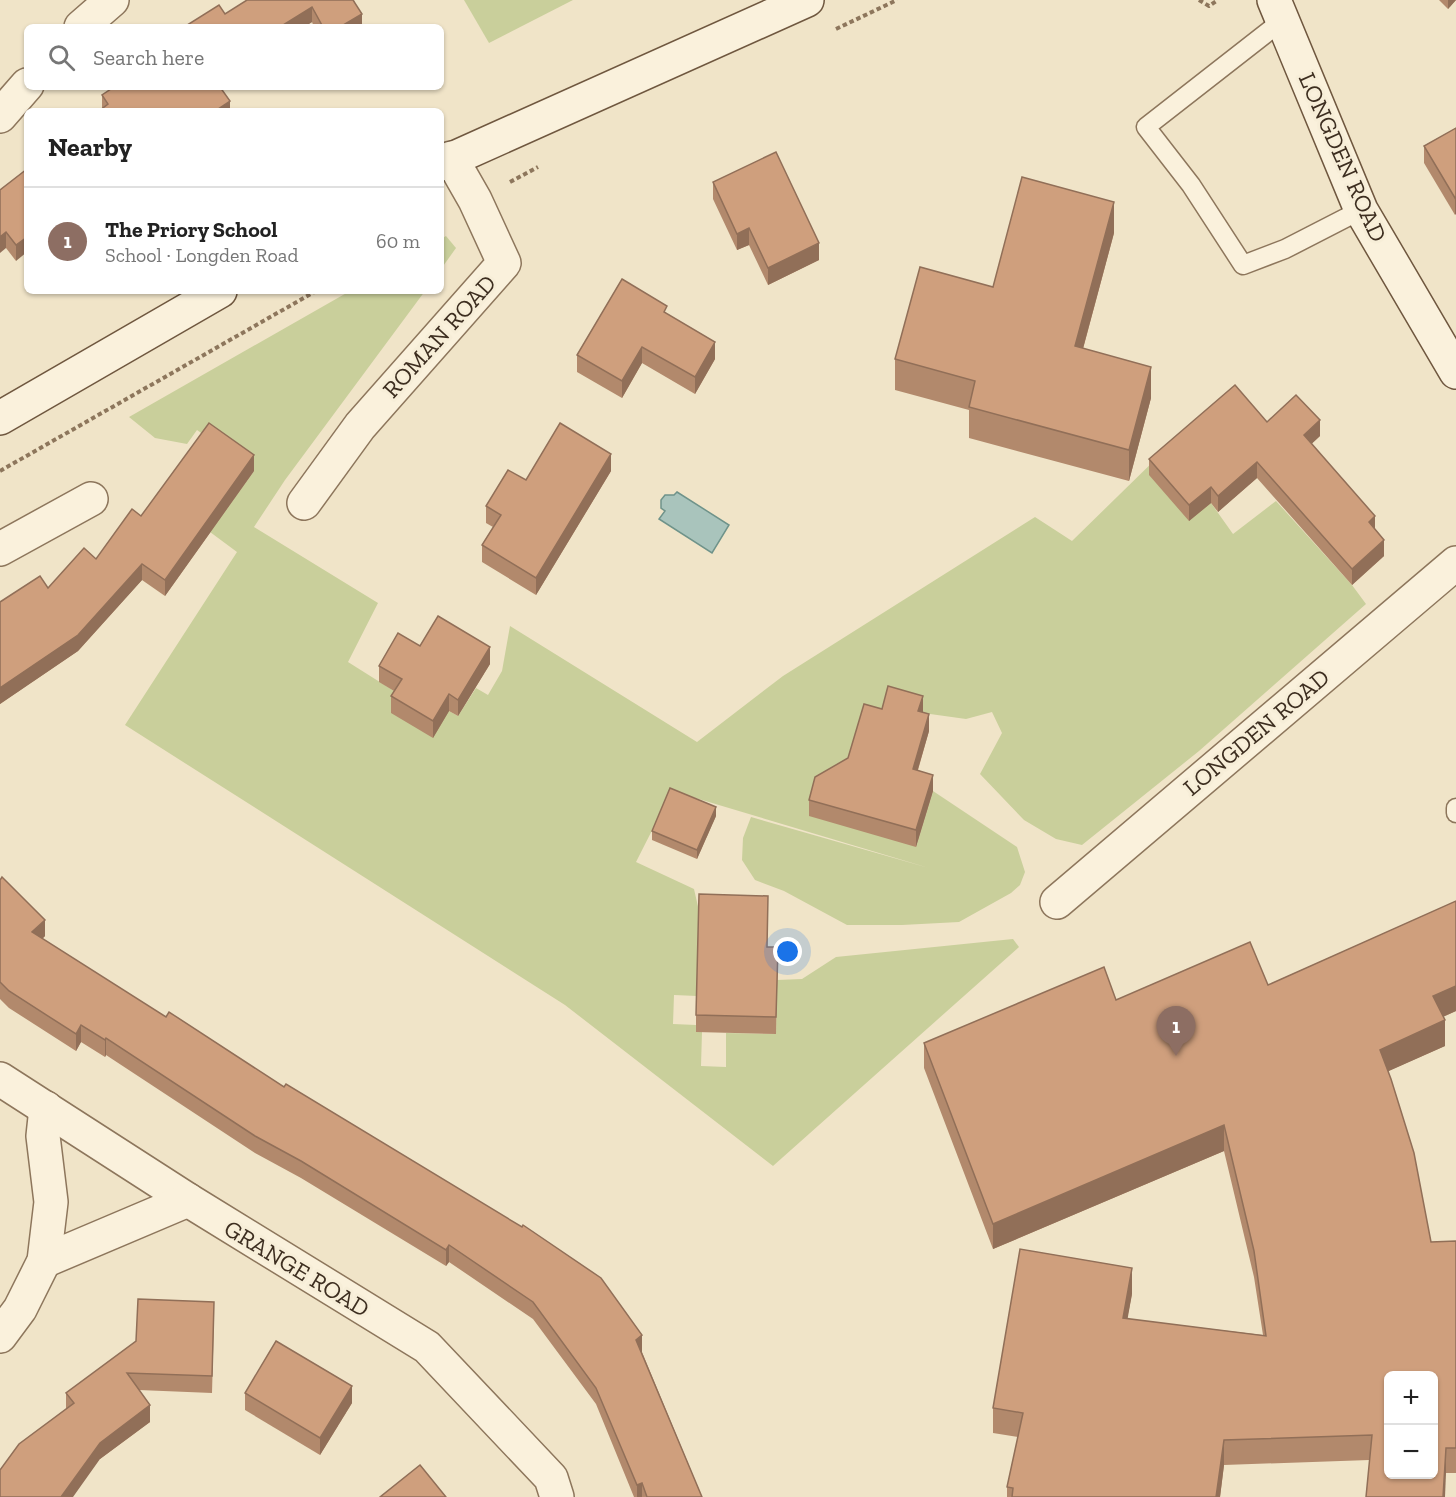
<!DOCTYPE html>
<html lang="en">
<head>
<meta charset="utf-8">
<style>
  body { margin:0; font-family:"Zilla Slab",serif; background:#f2f2f2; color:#222 }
  .controls { position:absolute; right:18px; bottom:18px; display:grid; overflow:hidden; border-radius:9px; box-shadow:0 2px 4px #0004 }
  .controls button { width:54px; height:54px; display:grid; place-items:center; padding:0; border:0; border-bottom:2px solid #e0e0e0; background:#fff; color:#222; font:30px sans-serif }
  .you { position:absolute; left:788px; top:952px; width:21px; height:21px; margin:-15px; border:4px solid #fff; border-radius:50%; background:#1a73e8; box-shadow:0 0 0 9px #1a73e833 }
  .badge { display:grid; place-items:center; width:39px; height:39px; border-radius:50%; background:#db2777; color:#fff; font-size:20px; font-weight:700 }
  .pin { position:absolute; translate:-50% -50px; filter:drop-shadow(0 2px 3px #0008) }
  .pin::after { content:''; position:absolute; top:32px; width:21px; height:18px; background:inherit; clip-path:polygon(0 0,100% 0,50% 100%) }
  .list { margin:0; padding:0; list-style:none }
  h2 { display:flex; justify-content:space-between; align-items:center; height:78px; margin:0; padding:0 24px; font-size:26px }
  h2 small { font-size:20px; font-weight:400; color:#767676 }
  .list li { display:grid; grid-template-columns:39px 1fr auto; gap:18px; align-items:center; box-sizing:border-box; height:108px; padding:0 24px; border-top:2px solid #e0e0e0 }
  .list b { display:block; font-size:22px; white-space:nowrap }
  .list p { margin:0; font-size:20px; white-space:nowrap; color:#767676 }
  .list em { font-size:20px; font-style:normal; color:#767676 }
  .icon { flex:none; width:33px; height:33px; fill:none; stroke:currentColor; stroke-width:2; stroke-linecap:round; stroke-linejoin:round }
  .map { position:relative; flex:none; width:1456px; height:1497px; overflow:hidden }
  .search { position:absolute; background:#fff; box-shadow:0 2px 4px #0004; left:24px; top:24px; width:420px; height:66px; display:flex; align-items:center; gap:15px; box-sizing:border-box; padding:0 21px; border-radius:9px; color:#767676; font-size:22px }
  .panel { position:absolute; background:#fff; box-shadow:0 2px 4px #0004; left:24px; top:108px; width:420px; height:186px; border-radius:9px }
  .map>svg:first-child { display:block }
  .green { fill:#c9cf9b }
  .water { fill:#a9c4bc; stroke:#6f938a; stroke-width:1.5 }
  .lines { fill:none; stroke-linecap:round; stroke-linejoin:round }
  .lane-casing { stroke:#8d765c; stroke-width:21 }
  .street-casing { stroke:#8d765c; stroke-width:36 }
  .secondary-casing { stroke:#6f573f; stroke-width:36 }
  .path { stroke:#8d765c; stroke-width:4; stroke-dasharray:4.5 3; stroke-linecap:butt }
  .lane { stroke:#faf1dc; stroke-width:18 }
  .street { stroke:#faf1dc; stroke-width:33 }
  .secondary { stroke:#faf1dc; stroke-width:33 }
  .wall { fill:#b2896c }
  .shaded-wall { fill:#916f58 }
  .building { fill:#cf9f7d; stroke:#916f58; stroke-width:1.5; fill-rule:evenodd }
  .labels { text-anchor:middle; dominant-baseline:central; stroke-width:6; stroke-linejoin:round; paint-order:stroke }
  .street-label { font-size:24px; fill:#3d2e20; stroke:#f7eed8 }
</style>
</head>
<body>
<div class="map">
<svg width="1456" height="1497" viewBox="0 0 1456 1497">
  <rect width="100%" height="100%" fill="#f0e4c8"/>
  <!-- green -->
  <g class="green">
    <polygon points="464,0 573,0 489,43"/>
    <polygon points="446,236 456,248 441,269 441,239"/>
    <polygon points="350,291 425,291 285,480 254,527 378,603 348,662 402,696 449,711 458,716 476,688 488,695 502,671 510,626 697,742 783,676 1035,517 1072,541 1163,452 1211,503 1233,534 1276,501 1352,585 1366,604 1199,751 1082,845 1056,839 1024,820 980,774 1002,733 992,712 966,719 923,713 889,703 916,847 933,791 1017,847 1025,872 1020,885 1011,893 959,922 902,925 847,925 784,891 755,880 742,860 743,838 751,817 929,868 672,791 636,862 694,889 699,911 697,996 674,995 673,1024 696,1025 702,1032 701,1066 726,1067 726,1033 776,1034 777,980 802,979 836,957 1013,939 1019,947 773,1166 565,1005 125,725 237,552 210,532 254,471 197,430 187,444 155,438 129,417"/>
  </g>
  <!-- water -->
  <polygon class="water" points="677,492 729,525 712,553 659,519 665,511 661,508 661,500 665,495 674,495"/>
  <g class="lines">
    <!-- lane casing -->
    <g class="lane-casing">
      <g id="lane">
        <polyline points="1283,20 1146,127 1191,185 1243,265 1285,249 1361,210"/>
        <polyline points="1456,808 1456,813"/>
      </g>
    </g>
    <!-- street casing -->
    <g class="street-casing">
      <g id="street">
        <polyline points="81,27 112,0"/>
        <polyline points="0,116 27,85"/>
        <polyline points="304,503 360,426 504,263 475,200 451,158"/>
        <polyline points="0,549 91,499"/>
        <polyline points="1057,902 1456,563"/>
        <polyline points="0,1079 188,1200 427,1347 551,1478 557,1497"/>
        <polyline points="44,1261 188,1200"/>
        <polyline points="0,1336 20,1309 44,1261 51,1202 43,1136 46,1108"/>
      </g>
    </g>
    <!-- secondary casing -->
    <g class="secondary-casing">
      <g id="secondary">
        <polyline points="1274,0 1361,210 1456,372"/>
        <polyline points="441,164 807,0"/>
        <polyline points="0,418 220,291"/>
      </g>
    </g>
    <!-- path -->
    <g class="path">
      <polyline points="1199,0 1209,6 1218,0"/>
      <polyline points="836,29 897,0"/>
      <polyline points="510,182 538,167"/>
      <polyline points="0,471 316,291"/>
    </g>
    <!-- lane -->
    <use href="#lane" class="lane"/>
    <!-- street -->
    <use href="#street" class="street"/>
    <!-- secondary -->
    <use href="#secondary" class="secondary"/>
  </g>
  <!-- wall -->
  <g class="wall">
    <polygon points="354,0 362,27 314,27 312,22 304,27 184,27 225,14"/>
    <polygon points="1439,0 1456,0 1448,9"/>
    <polygon points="102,95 230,111 102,109"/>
    <polygon points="1456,128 1455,215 1424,163 1424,146"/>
    <polygon points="27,169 16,261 6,248 0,190"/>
    <polygon points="713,182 819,260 768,285 749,245 737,250 713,199"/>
    <polygon points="1114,233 1083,349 1151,398 1129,481 969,438 969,410 895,390 895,359 993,287"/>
    <polygon points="667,314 715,359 695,394 642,363 622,398 577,372 577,355"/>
    <polygon points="1320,436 1311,444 1375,529 1384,556 1352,585 1257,478 1218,512 1211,503 1189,521 1149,475 1149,459"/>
    <polygon points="254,471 165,596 142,580 78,651 0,704 0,602 48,588 96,559 141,516"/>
    <polygon points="611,471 536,595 482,562 482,545 493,527 486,523 486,506 526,480"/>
    <polygon points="420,646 490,664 458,716 449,711 433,738 391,713 391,696 394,691 379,682 379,666"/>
    <polygon points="882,709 923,712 929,731 918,770 933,791 916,847 809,816 809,800 848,758"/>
    <polygon points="716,816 697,859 652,840 652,831"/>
    <polygon points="0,880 45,936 42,939 642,1352 702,1497 634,1497 596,1404 533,1319 449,1262 446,1266 301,1178 255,1153 106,1055 105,1057 81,1042 76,1051 9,1008 0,999"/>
    <polygon points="1456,901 1456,1011 1443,1017 1445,1046 1388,1071 1431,1242 1456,1241 1456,1473 1446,1473 1369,1460 1224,1465 1220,1497 1007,1497 1007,1487 1018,1437 993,1433 993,1408 1132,1294 1127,1319 1263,1335 1254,1277 1224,1151 993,1249 924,1068 924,1043 1116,1000 1268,985"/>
    <polygon points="768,947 778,947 776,1034 696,1032 696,1015"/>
    <polygon points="214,1319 212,1393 139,1390 150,1422 100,1459 66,1409 66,1393"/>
    <polygon points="245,1393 352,1403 320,1455 245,1410"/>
  </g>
  <!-- shaded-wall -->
  <g class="shaded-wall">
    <polygon points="1448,0 1456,0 1448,9"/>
    <polygon points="312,7 312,22 304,27 280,27"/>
    <polygon points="362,14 362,27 340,27"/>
    <polygon points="230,101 230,111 215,111"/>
    <polygon points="1456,197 1456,214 1455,215 1455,198"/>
    <polygon points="1114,202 1114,233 1075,378 1075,346"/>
    <polygon points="749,228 749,245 737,250 737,234"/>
    <polygon points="6,232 6,248 0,253 0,237"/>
    <polygon points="27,237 27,252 16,261 16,245"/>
    <polygon points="819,243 819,260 768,285 768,268"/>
    <polygon points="715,342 715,359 695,394 695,377"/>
    <polygon points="642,347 642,363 622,398 622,381"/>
    <polygon points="1151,367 1151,398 1129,481 1129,450"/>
    <polygon points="1320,420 1320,436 1304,451 1304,435"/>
    <polygon points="611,454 611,471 536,595 536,578"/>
    <polygon points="254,455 254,471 165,596 165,580"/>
    <polygon points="1257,462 1257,478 1218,512 1218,496"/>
    <polygon points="1211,487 1211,503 1189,521 1189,505"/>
    <polygon points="1375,516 1375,532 1369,522"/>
    <polygon points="1384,540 1384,556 1352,585 1352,569"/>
    <polygon points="142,564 142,580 78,651 0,704 0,688"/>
    <polygon points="490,647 490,664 458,716 458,700"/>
    <polygon points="449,694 449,711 433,738 433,721"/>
    <polygon points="923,696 923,713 918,711"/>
    <polygon points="929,714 929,731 913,786 913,769"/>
    <polygon points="933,775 933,791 916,847 916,830"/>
    <polygon points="716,807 716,816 697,859 697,850"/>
    <polygon points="45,920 45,936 32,949 32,932"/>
    <polygon points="1456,986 1456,1011 1433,1021 1433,996"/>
    <polygon points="1445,1020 1445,1046 1380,1075 1380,1050"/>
    <polygon points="81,1025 81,1042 76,1051 76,1034"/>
    <polygon points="106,1038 106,1055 105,1057 105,1040"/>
    <polygon points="1224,1125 1224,1151 993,1249 993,1224"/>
    <polygon points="449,1245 449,1262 446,1266 446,1250"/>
    <polygon points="1132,1268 1132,1294 1123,1344 1123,1318"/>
    <polygon points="642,1335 642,1352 636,1356 636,1340"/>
    <polygon points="352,1386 352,1403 320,1455 320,1438"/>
    <polygon points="150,1405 150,1422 100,1459 73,1497 61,1497 100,1443"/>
    <polygon points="1224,1440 1224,1465 1220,1497 1216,1497"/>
    <polygon points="1446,1448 1446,1473 1445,1497 1443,1497"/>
    <polygon points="642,1483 642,1497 637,1497 637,1485"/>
  </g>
  <!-- building -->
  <g class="building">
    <polygon points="247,0 353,0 362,14 340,27 323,27 312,7 280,27 184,27 219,5 225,14"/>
    <polygon points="114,87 220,87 230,101 215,111 99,111 108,104 102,95"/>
    <polygon points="1456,128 1456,197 1455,198 1424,146"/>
    <polygon points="776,152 819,243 768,268 749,228 737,234 713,182"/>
    <polygon points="27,169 27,237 16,245 6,232 0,237 0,190"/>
    <polygon points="1022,177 1114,202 1075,346 1151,367 1129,450 969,407 975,381 895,359 920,267 993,287"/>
    <polygon points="622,279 667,306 664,312 715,342 695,377 642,347 622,381 577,355"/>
    <polygon points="1235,385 1267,422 1296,395 1320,420 1304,435 1375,516 1369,522 1384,540 1352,569 1257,462 1218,496 1211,487 1189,505 1149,459"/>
    <polygon points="209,423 254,455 165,580 142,564 78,635 0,688 0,602 40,576 48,588 84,548 96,559 132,509 141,516"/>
    <polygon points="560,423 611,454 536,578 482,545 501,515 486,506 508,470 526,480"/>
    <polygon points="438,616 490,647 458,700 449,694 433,721 391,696 402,679 379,666 398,633 420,646"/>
    <polygon points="888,686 923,696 918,711 929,714 913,769 933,775 916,830 809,800 815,777 848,758 864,704 882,709"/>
    <polygon points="670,788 716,807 697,850 652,831"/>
    <polygon points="2,877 45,920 32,932 166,1017 169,1012 284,1087 286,1084 522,1227 523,1225 601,1278 642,1335 636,1340 702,1497 647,1497 642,1483 637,1485 596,1388 533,1302 449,1245 446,1250 301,1161 255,1136 106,1038 105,1040 81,1025 76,1034 9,991 0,982 0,880"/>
    <polygon points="699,894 768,896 767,947 778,947 776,1017 696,1015"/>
    <path d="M1456,901v85l-23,10 12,24 -65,30 11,29 23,74 17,89 25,-1v207h-10l-3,49h-77l6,-62 -148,5 -8,57h-204l1,-9 -6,-1 16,-74 -30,-5 27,-159 112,19 -9,50 143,18 -12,-85 -30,-126 -231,99 -69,-181 180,-76 12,33 134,-58 18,43zM1389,1376h45v98h-45z"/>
    <polygon points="138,1299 214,1302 212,1376 127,1373 150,1405 100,1443 61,1497 0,1497 0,1470 19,1444 74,1403 66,1393 136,1341"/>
    <polygon points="276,1341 352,1386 320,1438 245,1393"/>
    <polygon points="420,1465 446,1497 380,1497"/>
  </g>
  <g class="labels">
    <!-- street labels -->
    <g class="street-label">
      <text transform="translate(1343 157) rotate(66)">LONGDEN ROAD</text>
      <text transform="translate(439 336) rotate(-48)">ROMAN ROAD</text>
      <text transform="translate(1256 732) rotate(-40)">LONGDEN ROAD</text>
      <text transform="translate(297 1268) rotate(31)">GRANGE ROAD</text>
    </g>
  </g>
</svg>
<div class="controls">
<button>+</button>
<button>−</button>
</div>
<div class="you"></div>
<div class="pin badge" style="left:1176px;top:1056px;background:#8d6e63">1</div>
<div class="search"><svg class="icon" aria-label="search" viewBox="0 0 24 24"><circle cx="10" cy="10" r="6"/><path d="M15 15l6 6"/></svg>Search here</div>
<section class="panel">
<h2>Nearby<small></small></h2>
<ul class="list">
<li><span class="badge" style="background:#8d6e63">1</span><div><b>The Priory School</b><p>School · Longden Road</p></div><em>60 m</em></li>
</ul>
</section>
</div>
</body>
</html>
